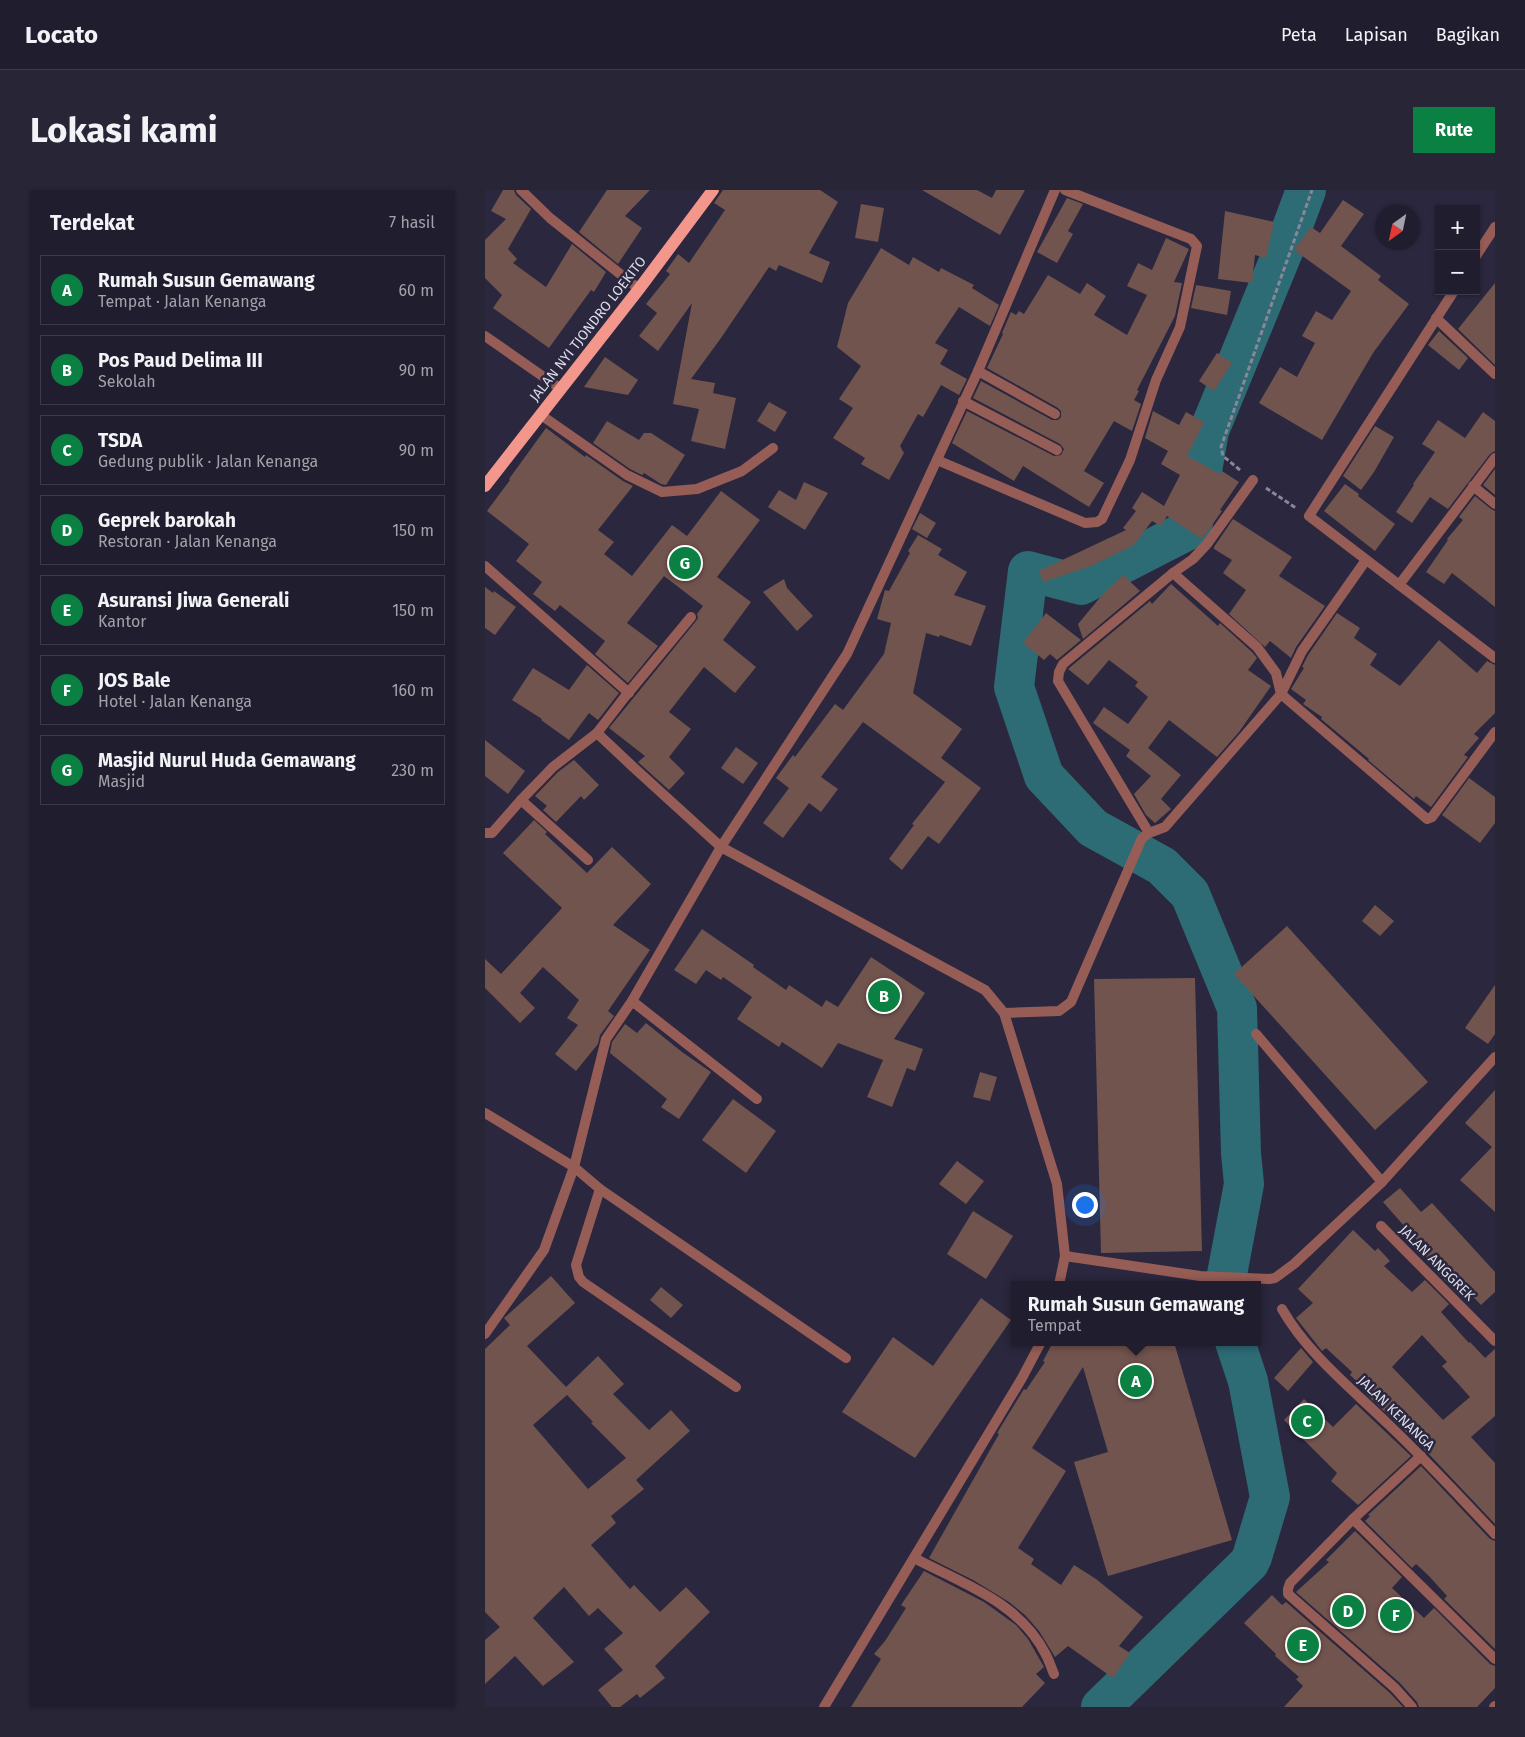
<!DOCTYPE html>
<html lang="id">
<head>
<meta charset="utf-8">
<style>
  body { margin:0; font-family:"Fira Sans",sans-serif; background:#282636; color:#f1f3f6 }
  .controls { position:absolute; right:15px; top:15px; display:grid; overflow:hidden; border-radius:0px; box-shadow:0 1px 4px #0004 }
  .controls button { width:45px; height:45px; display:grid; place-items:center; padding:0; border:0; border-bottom:1px solid #3d3b4a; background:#201d2e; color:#f1f3f6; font:25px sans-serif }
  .compass { position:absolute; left:890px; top:15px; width:45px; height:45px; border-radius:50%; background:#201d2e; box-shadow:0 1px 4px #0004; rotate:213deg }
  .you { position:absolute; left:599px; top:1014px; width:18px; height:18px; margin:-12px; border:4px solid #fff; border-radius:50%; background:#1a73e8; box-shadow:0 0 0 8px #1a73e833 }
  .badge { display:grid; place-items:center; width:32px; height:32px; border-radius:50%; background:#0b8043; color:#fff; font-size:16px; font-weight:700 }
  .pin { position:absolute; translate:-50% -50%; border:2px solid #fff; box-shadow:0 1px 5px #0006 }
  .popup { position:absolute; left:526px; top:1091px; width:250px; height:65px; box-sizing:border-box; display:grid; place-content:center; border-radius:0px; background:#201d2e; filter:drop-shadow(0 1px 4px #0005); font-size:16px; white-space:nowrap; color:#a2a2aa }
  .popup b { font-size:19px; color:#f1f3f6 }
  .popup::after { content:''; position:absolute; left:50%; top:100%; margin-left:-10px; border:10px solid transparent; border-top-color:#201d2e }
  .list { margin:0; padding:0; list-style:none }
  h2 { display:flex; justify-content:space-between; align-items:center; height:65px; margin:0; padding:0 20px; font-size:21px }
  h2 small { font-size:16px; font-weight:400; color:#a2a2aa }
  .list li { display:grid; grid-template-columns:32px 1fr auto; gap:15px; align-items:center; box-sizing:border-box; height:70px; margin:0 10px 10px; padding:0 10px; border:1px solid #3d3b4a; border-radius:0px }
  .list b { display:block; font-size:19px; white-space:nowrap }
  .list p { margin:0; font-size:16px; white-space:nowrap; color:#a2a2aa }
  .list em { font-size:16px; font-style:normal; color:#a2a2aa }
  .map { position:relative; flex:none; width:1010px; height:1517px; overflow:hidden; border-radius:0px }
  header { display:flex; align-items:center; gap:30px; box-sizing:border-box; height:70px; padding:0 25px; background:#201d2e; border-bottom:1px solid #3d3b4a }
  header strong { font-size:24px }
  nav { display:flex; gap:28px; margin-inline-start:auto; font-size:18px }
  .intro { display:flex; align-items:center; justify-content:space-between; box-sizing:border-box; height:120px; padding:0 30px }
  h1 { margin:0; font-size:35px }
  .button { padding:12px 22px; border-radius:0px; background:#0b8043; color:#fff; font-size:18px; font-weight:700 }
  main { display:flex; gap:30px; padding:0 30px }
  aside { flex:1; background:#201d2e; border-radius:0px; box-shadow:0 1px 4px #0004 }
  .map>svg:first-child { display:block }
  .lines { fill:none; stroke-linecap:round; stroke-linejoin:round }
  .river { stroke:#2d6b75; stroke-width:40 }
  .building { fill:#72544e; fill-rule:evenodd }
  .path { stroke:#888699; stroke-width:3; stroke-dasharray:5 2.5; stroke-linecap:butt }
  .service { stroke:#965d56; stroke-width:10 }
  .minor { stroke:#965d56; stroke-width:10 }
  .tertiary { stroke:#965d56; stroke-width:10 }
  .primary { stroke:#f3968b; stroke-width:12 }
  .labels { text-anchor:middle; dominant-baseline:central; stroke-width:5; stroke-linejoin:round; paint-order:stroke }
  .street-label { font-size:14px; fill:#dddceb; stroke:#2a273e }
</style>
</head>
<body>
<header>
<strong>Locato</strong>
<nav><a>Peta</a><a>Lapisan</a><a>Bagikan</a></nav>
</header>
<div class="intro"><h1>Lokasi kami</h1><a class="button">Rute</a></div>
<main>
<aside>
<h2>Terdekat<small>7 hasil</small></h2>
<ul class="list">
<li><span class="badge">A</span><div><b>Rumah Susun Gemawang</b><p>Tempat · Jalan Kenanga</p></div><em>60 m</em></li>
<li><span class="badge">B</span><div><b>Pos Paud Delima III</b><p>Sekolah</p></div><em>90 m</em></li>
<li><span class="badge">C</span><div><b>TSDA</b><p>Gedung publik · Jalan Kenanga</p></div><em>90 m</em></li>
<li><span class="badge">D</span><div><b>Geprek barokah</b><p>Restoran · Jalan Kenanga</p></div><em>150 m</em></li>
<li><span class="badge">E</span><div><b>Asuransi Jiwa Generali</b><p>Kantor</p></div><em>150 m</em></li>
<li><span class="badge">F</span><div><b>JOS Bale</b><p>Hotel · Jalan Kenanga</p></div><em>160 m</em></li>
<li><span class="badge">G</span><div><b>Masjid Nurul Huda Gemawang</b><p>Masjid</p></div><em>230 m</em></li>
</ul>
</aside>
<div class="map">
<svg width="1010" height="1517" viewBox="0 0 1010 1517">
  <rect width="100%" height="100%" fill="#2a273e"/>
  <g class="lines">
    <!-- river -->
    <g class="river">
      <polyline points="740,1095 759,994 756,963 752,818 705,704 677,676 608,638 559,586 529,497 543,381 596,395 707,338 724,241 801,54 821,0"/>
      <polyline points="616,1517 764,1373 767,1367 785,1307 763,1191 750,1152"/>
    </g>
  </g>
  <!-- building -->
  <g class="building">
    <polygon points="18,0 29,0 31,5 46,19 23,59 32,69 28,73 61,97 87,54 121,82 109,102 106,100 64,158 8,118 17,105 0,88 0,50 21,29 6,21"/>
    <polygon points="122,0 165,0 140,26 157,38 133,74 94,42"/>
    <polygon points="238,0 335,0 353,12 324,63 345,72 337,93 294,75 291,81 284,77 236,148 206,189 230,193 228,203 251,208 240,259 206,251 214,219 188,214 207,113 173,161 154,146 172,123 161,114 185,84 181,81 193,64 204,73 240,20 229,13"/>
    <polygon points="437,0 492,0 507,8 511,0 540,0 515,45"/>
    <polygon points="582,8 598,14 583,41 588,44 572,73 552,62"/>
    <polygon points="858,10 879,24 856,56 896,86 893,90 924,114 888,163 837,250 774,213 795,177 812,187 830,153 817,146 831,121 847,130 866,101 809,60 826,37 835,43"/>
    <polygon points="376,14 399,18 393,52 370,48"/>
    <polygon points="740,21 789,32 781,68 770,65 767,93 733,89"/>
    <polygon points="681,48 704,59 689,92 697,93 690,126 652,200 654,201 649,210 656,214 647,241 629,231 599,281 619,293 604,317 538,276 529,291 467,253 482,221 569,266 576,265 579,259 575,254 488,208 496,191 567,230 573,230 576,227 576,221 573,218 502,178 518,144 517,143 526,122 531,125 534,121 539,124 563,85 595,104 602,93 621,106 609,125 642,145 662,105 642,96 653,73 667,80"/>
    <polygon points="396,58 424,75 428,67 454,82 456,78 489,95 487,98 514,115 505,136 474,117 450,153 463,160 455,174 482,189 474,205 456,195 438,227 433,224 415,256 419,263 404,290 376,274 380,268 348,248 368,218 354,209 376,176 352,157 363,113"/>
    <polygon points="1010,93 1010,175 973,139"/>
    <polygon points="711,95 746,101 742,125 706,118"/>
    <polygon points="954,141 983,168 974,180 943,155"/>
    <polygon points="732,163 747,173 729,201 714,191"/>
    <polygon points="120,167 153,190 143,205 99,197"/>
    <polygon points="284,212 302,222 290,242 272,231"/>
    <polygon points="668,221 694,235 701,222 719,232 702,266 735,284 737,281 754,292 735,320 737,321 717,349 682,326 676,336 667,331 649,355 606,376 558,392 554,381 641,340 638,338 651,321 647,318 657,302 679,316 695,285 676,274 683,261 660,248"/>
    <polygon points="998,222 1010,231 1010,261 1005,264 963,319 945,307 927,333 911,322 929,295 928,294 950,262 937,254 953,230 980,248"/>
    <polygon points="122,231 154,250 159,243 166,243 200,265 181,295 176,294 159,283 157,285 145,279 108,253"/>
    <polygon points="890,236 909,247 889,282 876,300 858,286"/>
    <polygon points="61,238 100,267 101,265 138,291 148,296 113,340 129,352 119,364 147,386 187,335 202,346 236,301 275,330 232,387 266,412 238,450 271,477 250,503 219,477 184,522 206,539 184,567 200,583 184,600 153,572 160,566 124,538 211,431 213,428 212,424 218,416 179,386 142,433 173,456 143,493 110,464 120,451 75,415 70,421 48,404 57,392 31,371 44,354 2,321 25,290 24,289"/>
    <polygon points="1010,279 1010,305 998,295"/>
    <polygon points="319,292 343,303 320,340 283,317 294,300 311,310"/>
    <polygon points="860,294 874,304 873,306 910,334 890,361 839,321"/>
    <polygon points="990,306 1006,319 1010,321 1010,417 967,383 959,394 941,382 963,350 962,349 978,330 974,327"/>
    <polygon points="435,323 451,333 442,348 427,339"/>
    <polygon points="748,329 807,367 794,386 840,416 811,457 806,468 785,451 780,457 744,424 761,400 738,383 747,370 729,359 729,357"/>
    <polygon points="433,345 457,359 453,365 482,382 469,405 501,416 486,456 455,445 454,447 441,443 428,503 477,539 456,568 496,598 454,654 443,646 417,680 404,669 429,635 427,634 460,592 378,532 336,587 353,599 336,622 324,613 298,648 278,633 304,598 291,588 308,565 310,567 350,514 358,520 399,464 406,433 392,429 400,400 404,401 425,363 423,361"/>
    <polygon points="638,385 655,401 598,449 593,434 618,404"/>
    <polygon points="299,389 302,398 328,426 312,441 278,402"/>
    <polygon points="686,394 733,436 735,433 767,462 772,468 763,480 786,496 754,542 732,567 684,530 663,558 696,585 676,609 686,619 670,633 661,625 649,604 666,586 641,566 645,560 608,533 619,517 643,534 663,507 650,496 653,492 624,470 603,495 583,479 665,411 667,414"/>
    <polygon points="0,397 8,403 9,401 31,417 10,445 0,438"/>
    <polygon points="561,423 596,450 572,470 565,464 559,470 538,453"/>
    <polygon points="852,423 875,438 869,448 892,464 885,475 915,496 954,450 992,483 1002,471 1010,475 1010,523 989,544 994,548 979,565 983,567 946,617 931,606 929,609 883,570 884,569 836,529 837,527 818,514 821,510 806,499 819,478 817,477 823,465"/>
    <polygon points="102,475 134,503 113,530 104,523 84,550 56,530 57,529 27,510 48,478 84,500"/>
    <polygon points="0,550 40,581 23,604 0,586"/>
    <polygon points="251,557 273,573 258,594 236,578"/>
    <polygon points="89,570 114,595 99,610 96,606 71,632 58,620 62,616 50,606 73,582"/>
    <polygon points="984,588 1010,607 1010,633 995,653 957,625"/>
    <polygon points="49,630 62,642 60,644 102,683 127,657 166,694 128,735 165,760 123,821 129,826 115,845 113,854 91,881 70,864 93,835 82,828 94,810 58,777 35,803 50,818 35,833 0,798 0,769 16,784 77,718 18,663"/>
    <polygon points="890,715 909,731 895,746 877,731"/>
    <polygon points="802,736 943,892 890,940 749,784"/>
    <polygon points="217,739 269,775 268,777 301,800 304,795 337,817 341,810 353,817 386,767 440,803 409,849 438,859 430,881 422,878 407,917 382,907 398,870 353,853 337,878 297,852 294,857 252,829 267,807 238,787 236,790 221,780 211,794 189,780"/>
    <polygon points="710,788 717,1061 616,1063 609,789"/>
    <polygon points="1010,795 1010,844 1003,854 980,838"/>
    <polygon points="161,833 197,862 226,882 194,929 176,917 182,909 125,863 127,852 140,834 152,843"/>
    <polygon points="495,882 512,887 505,911 488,907"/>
    <polygon points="1010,900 1010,1022 975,990 1007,957 980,933"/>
    <polygon points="248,909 291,941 261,983 217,950"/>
    <polygon points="472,971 499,991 481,1014 454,994"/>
    <polygon points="915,998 936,1022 947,1013 1010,1082 1010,1102 996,1115 980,1098 974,1105 950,1080 952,1078 931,1057 935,1054 898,1012"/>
    <polygon points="488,1021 528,1046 501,1089 462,1064"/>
    <path d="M868,1040l22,21 3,-3 12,13 -6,5 28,26 13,-12 24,24 -8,8 28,31 1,-1 15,16 10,-9v67l-24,21 24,26v61l-69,-73 -60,-57 2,-2 -18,-17 2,-3 -26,-24 -4,3 -26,-33 17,-15 -15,-14zM937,1145l25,27 -5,4 28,31 -27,23 -51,-53z"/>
    <path d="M66,1086l24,27 -48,43 39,41 32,-31 26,28 -11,10 36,36 22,-20 19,21 -54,49 8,9 -33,27 5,7 -25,22 39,44 4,-4 26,27 26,-25 24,25 -55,54 10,12 -25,20 -3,-4 -17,13h-8l-14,-17 25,-20 -19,-21 19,-16 -25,-25 -9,8 -25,-29 -31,31 41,44 -31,24 -28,-30 -30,28v-44l15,-13 -15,-15v-263l25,-24 -6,-7zM82,1205l26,27 -2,1 35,35 -38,31 -55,-64z"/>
    <polygon points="176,1097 198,1115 186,1128 165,1110"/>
    <polygon points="496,1108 526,1130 430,1268 357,1222 408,1147 448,1176"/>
    <polygon points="568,1152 689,1152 747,1350 623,1386 589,1272 623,1262 598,1177 547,1258 581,1281 533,1358 549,1369 546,1374 576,1395 589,1375 611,1389 658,1427 634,1456 645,1463 628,1488 583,1456 570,1467 554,1441 540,1425 524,1412 488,1390 444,1368 514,1244 512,1243 539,1199 541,1200 560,1172 558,1171"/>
    <polygon points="816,1158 828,1172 803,1201 789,1188"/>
    <polygon points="819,1209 848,1237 871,1214 926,1266 873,1315 846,1291 852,1283 799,1230"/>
    <polygon points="936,1276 1005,1349 1010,1351 1010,1459 959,1409 962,1406 944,1386 931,1374 927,1378 880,1331 885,1326 883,1325"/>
    <polygon points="870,1341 917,1387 907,1398 939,1428 949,1418 1005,1474 1010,1476 1010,1498 992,1517 934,1517 932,1512 915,1493 811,1402 844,1372 841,1370"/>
    <polygon points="439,1381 499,1412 531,1435 543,1449 559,1477 551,1484 560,1493 537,1517 366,1517 396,1469 389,1464 400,1451 421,1418 416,1415"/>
    <polygon points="787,1405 797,1415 801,1412 905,1503 918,1517 799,1517 818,1496 811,1489 814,1487 790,1466 791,1464 759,1433"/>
  </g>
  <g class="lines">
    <!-- path -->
    <g class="path">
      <polyline points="755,280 738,266 736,257 827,0"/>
      <polyline points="781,298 811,318"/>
    </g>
    <!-- service -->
    <g class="service">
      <polyline points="493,181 570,224"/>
      <polyline points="478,211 572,260"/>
      <polyline points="36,610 103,670"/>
      <polyline points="147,811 272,909"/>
      <polyline points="771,844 897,992"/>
    </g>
    <!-- minor -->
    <g class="minor">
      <polyline points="36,0 65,28 154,99"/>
      <polyline points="991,66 1010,37"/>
      <polyline points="969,101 824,326 1010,468"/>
      <polyline points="951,128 1010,184"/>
      <polyline points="56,225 142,285 177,302 212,299 257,281 288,258"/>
      <polyline points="452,270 600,333 612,332 617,329 645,270 671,190 695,137 712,56 706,49 580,0"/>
      <polyline points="988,296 1010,314"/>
      <polyline points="0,376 144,503"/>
      <polyline points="688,383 772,457 791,483 796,504 817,461 881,370"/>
      <polyline points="914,395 1010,268"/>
      <polyline points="112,543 146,575 236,657 500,800 519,823 572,994 580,1066 574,1095"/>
      <polyline points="0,643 7,643 36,610 68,577 112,543 139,508 206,427"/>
      <polyline points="664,643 573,491 574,482 578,474 688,383 708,369 722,354 768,290"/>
      <polyline points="519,823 574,821 586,812 657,648 664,643 680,637 796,504 942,629 947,627 1010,542"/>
      <polyline points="0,923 89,977 115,999 361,1168"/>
      <polyline points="115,999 91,1075 94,1087 98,1092 251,1197"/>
      <polyline points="896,1036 1010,1151"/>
      <polyline points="580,1066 715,1086 784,1089 790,1088 809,1074 897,992 1010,867"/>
      <path d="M797,1119c25,44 70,80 106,115 37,35 72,73 107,110"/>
      <polyline points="0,1144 59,1060 89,977 121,849 147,811 236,657 362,464 493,181 570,0"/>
      <polyline points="868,1329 1010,1469"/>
      <path d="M429,1368c48,25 105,44 131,95 4,7 6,14 9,21"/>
      <polyline points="339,1517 537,1188 556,1152"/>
      <polyline points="927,1517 910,1498 803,1404 803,1399 805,1393 868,1329 936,1266"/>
      <polyline points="1009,1517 1010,1516"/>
    </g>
    <!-- tertiary -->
    <polyline class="tertiary" points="0,146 76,199"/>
    <!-- primary -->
    <polyline class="primary" points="0,296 154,99 228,0"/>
  </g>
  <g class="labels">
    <!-- street labels -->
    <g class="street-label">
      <text transform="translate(103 139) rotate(-52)">JALAN NYI TJONDRO LOEKITO</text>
      <text transform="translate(952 1073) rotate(45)">JALAN ANGGREK</text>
      <text transform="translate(911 1223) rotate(44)">JALAN KENANGA</text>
    </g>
  </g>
</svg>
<div class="controls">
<button>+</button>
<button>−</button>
</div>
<svg class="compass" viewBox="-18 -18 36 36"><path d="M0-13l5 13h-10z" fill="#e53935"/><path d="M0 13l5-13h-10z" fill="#a2a2aa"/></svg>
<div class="you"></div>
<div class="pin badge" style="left:651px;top:1191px">A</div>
<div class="popup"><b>Rumah Susun Gemawang</b>Tempat</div>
<div class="pin badge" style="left:399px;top:806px">B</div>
<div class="pin badge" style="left:822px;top:1231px">C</div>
<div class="pin badge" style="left:863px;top:1421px">D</div>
<div class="pin badge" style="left:818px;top:1455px">E</div>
<div class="pin badge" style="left:911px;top:1425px">F</div>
<div class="pin badge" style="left:200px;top:373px">G</div>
</div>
</main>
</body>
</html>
